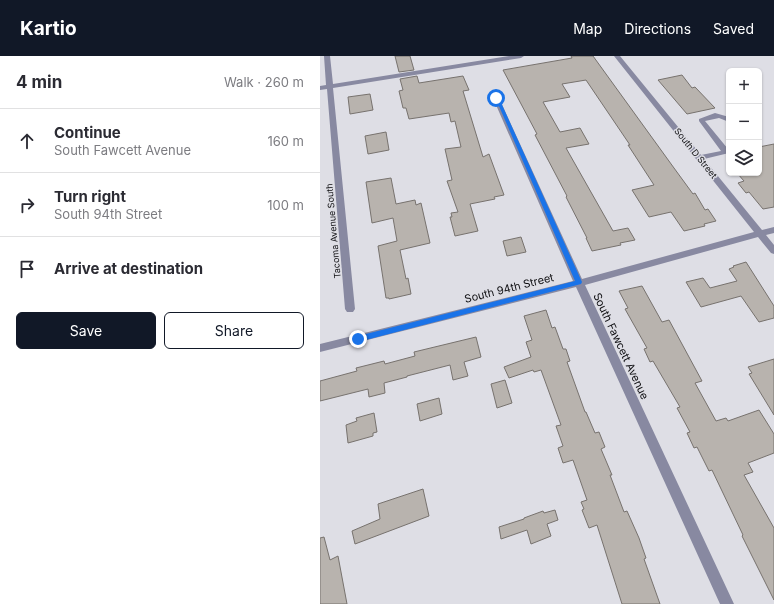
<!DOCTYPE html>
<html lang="en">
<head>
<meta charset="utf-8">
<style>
  body { margin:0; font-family:Inter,sans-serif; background:#f2f2f3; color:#2b2b33 }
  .controls { position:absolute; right:12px; top:12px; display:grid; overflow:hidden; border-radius:6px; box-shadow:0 1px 3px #0004 }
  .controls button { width:36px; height:36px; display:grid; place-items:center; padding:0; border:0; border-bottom:1px solid #e1e1e2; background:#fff; color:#2b2b33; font:20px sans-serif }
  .stop { position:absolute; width:12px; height:12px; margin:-9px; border:3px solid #1a73e8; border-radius:50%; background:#fff }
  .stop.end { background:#1a73e8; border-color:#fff; box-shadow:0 1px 4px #0008 }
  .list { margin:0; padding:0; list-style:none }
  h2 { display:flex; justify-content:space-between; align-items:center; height:52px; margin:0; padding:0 16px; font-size:17px }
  h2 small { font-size:13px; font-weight:400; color:#7c7c81 }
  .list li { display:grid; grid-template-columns:26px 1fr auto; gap:12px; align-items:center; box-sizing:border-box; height:64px; padding:0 16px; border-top:1px solid #e1e1e2 }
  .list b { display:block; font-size:15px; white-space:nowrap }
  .list p { margin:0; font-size:13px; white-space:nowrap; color:#7c7c81 }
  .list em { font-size:13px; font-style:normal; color:#7c7c81 }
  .actions { display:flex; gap:8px; padding:12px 16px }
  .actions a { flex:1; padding:9px 0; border:1px solid #111827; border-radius:6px; text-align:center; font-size:14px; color:#111827 }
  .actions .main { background:#111827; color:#fff }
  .icon { flex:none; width:22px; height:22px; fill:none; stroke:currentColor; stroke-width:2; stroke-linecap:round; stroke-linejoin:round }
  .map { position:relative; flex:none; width:454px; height:548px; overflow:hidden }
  header { display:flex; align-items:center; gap:24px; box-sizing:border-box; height:56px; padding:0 20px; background:#111827; color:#fff }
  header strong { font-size:19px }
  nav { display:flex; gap:22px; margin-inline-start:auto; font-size:14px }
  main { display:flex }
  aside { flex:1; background:#fff }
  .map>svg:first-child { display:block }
  .building { fill:#b8b3ae; stroke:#77726e }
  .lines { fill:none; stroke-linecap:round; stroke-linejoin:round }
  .minor { fill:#8889a1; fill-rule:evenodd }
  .route { fill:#1a73e8 }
  .labels { text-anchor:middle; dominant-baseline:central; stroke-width:3; stroke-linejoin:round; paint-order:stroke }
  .far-street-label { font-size:9px; fill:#0e0e11; stroke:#dedee5 }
  .street-label { font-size:11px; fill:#0e0e11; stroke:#dedee5 }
</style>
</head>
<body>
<header>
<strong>Kartio</strong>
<nav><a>Map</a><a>Directions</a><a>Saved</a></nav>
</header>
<main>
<aside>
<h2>4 min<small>Walk · 260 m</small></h2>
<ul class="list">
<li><svg class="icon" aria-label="ahead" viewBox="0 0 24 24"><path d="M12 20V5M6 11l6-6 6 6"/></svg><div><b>Continue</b><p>South Fawcett Avenue</p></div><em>160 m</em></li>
<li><svg class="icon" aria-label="right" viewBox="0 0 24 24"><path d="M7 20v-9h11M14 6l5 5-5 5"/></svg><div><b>Turn right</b><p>South 94th Street</p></div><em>100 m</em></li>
<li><svg class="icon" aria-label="arrive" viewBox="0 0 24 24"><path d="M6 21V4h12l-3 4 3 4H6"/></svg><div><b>Arrive at destination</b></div></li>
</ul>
<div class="actions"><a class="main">Save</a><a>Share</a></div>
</aside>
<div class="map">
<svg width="454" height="548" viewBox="0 0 454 548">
  <rect width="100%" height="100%" fill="#dedee5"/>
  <!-- building -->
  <g class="building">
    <polygon points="75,0 90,0 94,14 79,16"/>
    <polygon points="251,0 273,0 354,112 373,138 375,137 385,154 388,153 396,165 384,168 385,170 364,175 351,156 329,161 312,134 334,129 308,89 310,89 266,24 242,28 250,41 223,46 240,76 260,72 269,88 246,92 293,175 308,172 315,184 300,187 301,189 272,195 266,182 267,182 246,141 247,140 215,79 217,78 183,14 252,2"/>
    <polygon points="362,19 372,32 375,31 395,52 367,58 338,24"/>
    <polygon points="97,20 99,27 143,20 149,34 143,35 163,101 169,98 184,139 174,141 175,143 150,148 158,175 135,180 130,161 132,161 131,157 138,156 127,125 132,124 125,93 141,91 135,65 131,66 129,57 89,63 86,52 83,52 79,35 83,34 80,23"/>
    <polygon points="50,38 53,54 30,58 28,41"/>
    <polygon points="66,76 69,94 48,98 45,80"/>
    <polygon points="454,88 454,151 443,153 429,136 426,137 418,127 424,125 417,117 439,117 439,91"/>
    <polygon points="71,122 76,148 95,144 96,149 101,147 110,187 80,194 86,223 88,222 91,238 69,243 69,242 66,242 58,190 77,185 73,162 52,167 46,126"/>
    <polygon points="201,181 206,196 187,200 183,185"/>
    <polygon points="426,206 454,250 454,262 439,266 421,240 381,251 366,226 383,222 390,232 417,225 409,213 414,211 413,210"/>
    <polygon points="322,230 342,266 349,264 382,325 375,327 396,365 406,362 408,365 439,354 454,378 454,397 428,407 433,416 424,419 454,472 454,544 422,480 423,479 392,414 389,415 377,391 374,392 367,377 370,376 357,352 360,351 333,305 330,306 324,293 327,292 305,253 308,252 299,235"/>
    <polygon points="226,254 232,272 235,271 243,293 246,293 250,305 247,306 265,356 266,356 275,377 279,376 285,391 281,393 292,419 290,419 304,456 307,455 319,482 326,502 324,503 340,548 302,548 277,469 269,472 262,454 264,453 261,446 267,444 253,404 243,407 238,392 243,390 236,370 241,369 221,314 214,316 213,314 189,322 184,311 211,301 206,286 212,284 204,260"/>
    <polygon points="156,281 161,301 144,306 148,320 133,324 130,309 87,320 87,321 64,327 65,337 49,341 48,333 0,345 0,325 37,315 36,312 64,305 65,308 95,300 94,296"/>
    <polygon points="454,303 454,359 429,318 432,317 428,311"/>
    <polygon points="185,324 192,347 177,352 171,328"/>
    <polygon points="119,342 122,358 100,365 97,348"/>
    <polygon points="54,357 57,376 53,377 53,380 28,387 26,369 37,365 36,362"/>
    <polygon points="103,433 109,460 35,488 32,475 60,463 58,448"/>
    <polygon points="235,454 238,464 227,468 231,480 211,488 207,474 181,483 179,471 204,463 204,462 223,455 224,457"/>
    <polygon points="4,481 10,504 18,500 27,548 0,548 0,482"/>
  </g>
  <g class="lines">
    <!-- minor -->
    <g class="minor">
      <polygon points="4,0 10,0 13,28 189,0 204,0 201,2 13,32 35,253 33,256 27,256 25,253 7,33 0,34 0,30 6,29"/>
      <polygon points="294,0 300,0 381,99 401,95 379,65 379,63 395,57 409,61 409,66 399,62 385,65 408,93 409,93 409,97 384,103 442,174 454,171 454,177 446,179 454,189 454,198 451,197 438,181 265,229 414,548 400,548 256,231 0,296 0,288 253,225 173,42 174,41 179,42 262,223 434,176"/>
    </g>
  </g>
  <!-- route -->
  <polygon class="route" points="175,41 179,42 262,226 261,228 38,286 36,285 35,283 38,280 255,225"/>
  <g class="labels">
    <!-- far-street labels -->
    <g class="far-street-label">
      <text transform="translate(376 97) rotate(51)">South D Street</text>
      <text transform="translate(13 175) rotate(-95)">Tacoma Avenue South</text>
    </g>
    <!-- street labels -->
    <g class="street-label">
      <text transform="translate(189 232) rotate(-14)">South 94th Street</text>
      <text transform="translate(301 290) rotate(65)">South Fawcett Avenue</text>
    </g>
  </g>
</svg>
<div class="controls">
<button>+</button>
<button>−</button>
<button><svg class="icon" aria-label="layers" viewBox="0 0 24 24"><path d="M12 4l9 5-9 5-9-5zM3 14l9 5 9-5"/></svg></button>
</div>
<div class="stop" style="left:176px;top:42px"></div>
<div class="stop end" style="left:38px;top:283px"></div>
</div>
</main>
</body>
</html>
